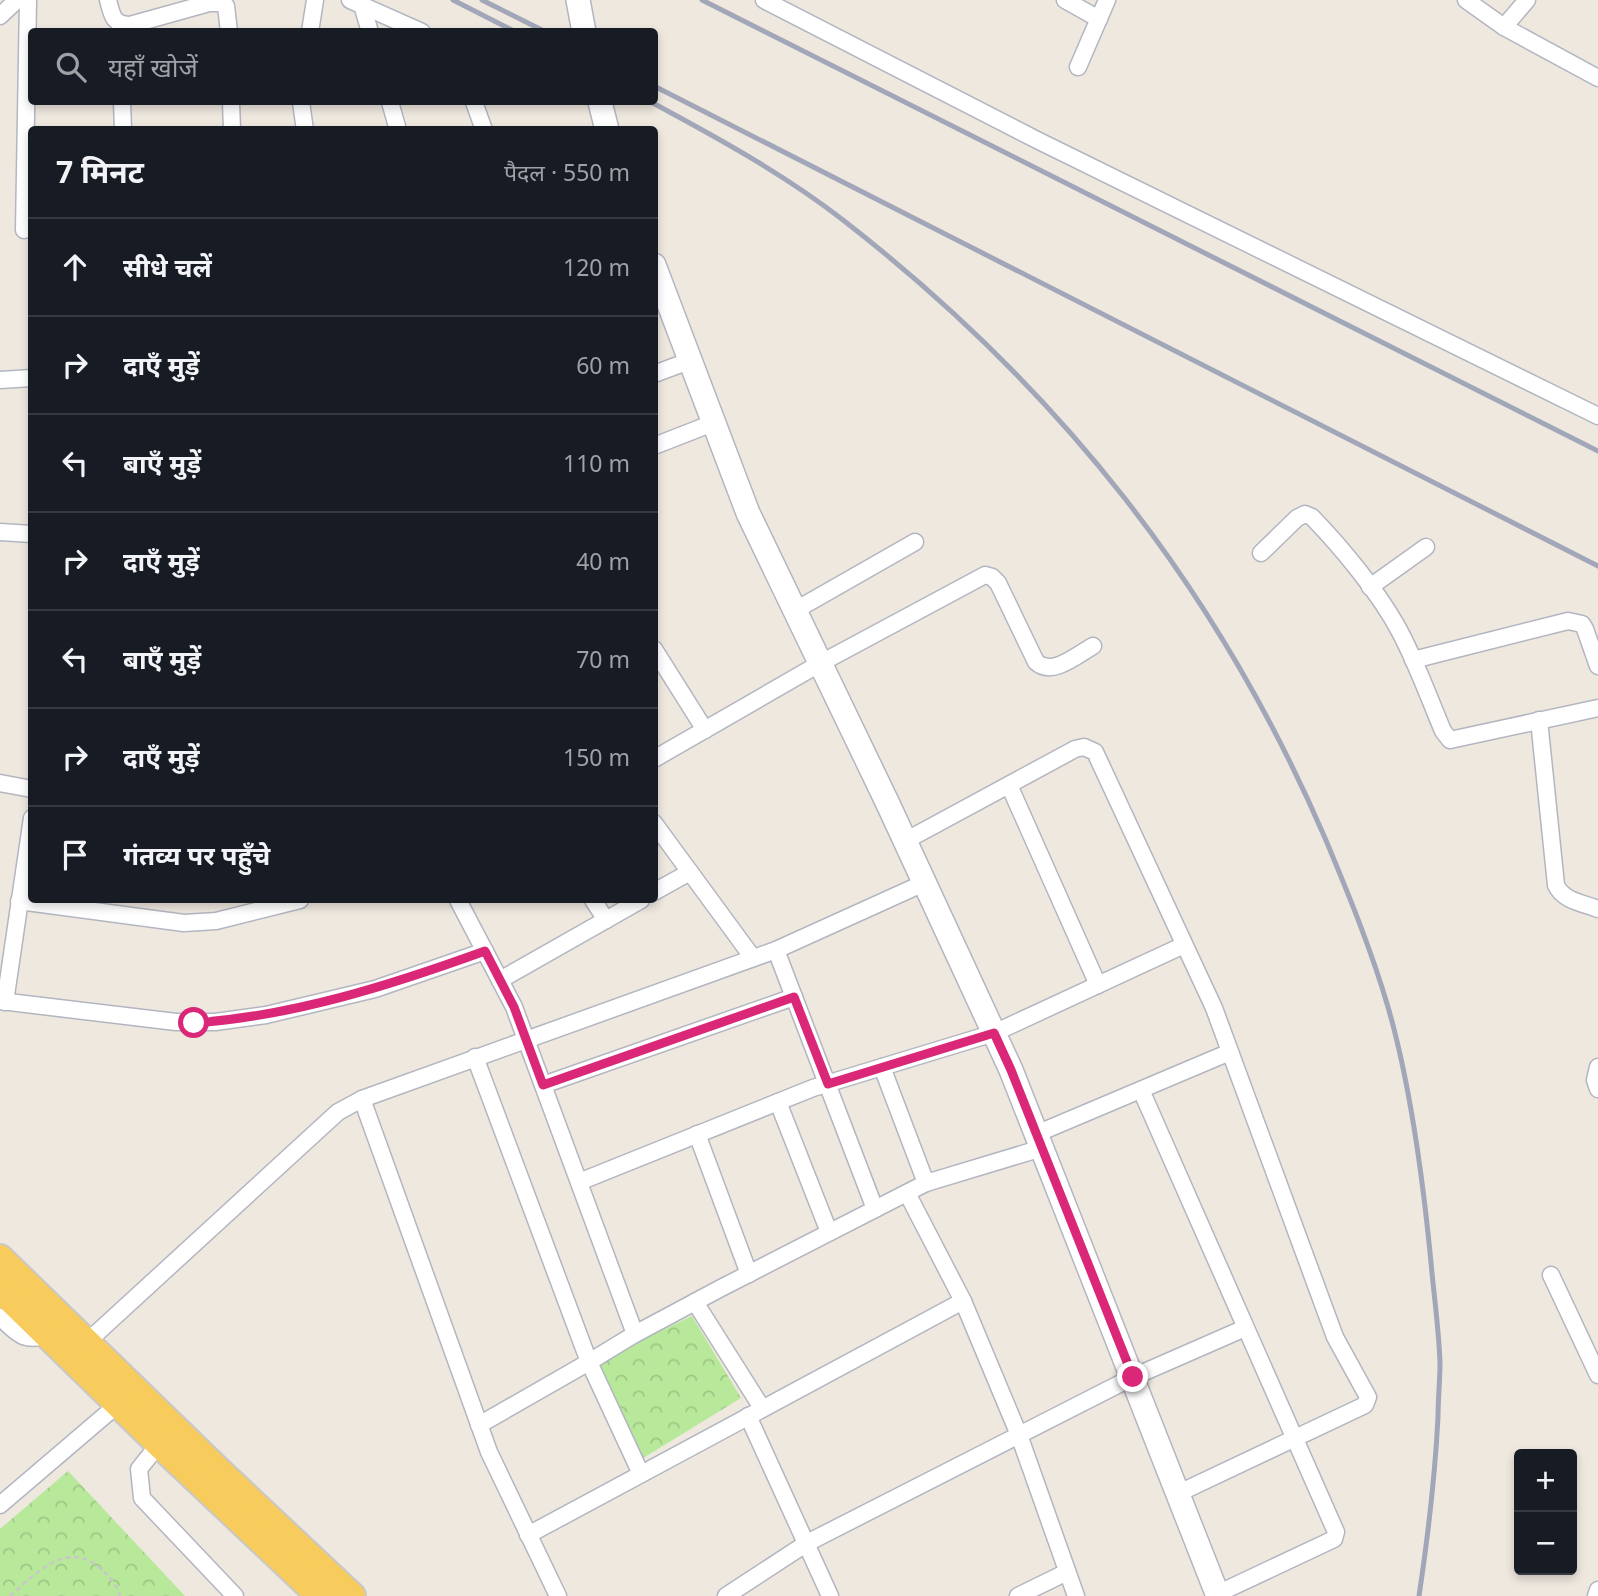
<!DOCTYPE html>
<html lang="hi">
<head>
<meta charset="utf-8">
<style>
  body { margin:0; font-family:"Noto Sans","Noto Sans Devanagari",sans-serif; background:#242831; color:#f1f3f6 }
  .controls { position:absolute; right:21px; bottom:21px; display:grid; overflow:hidden; border-radius:7px; box-shadow:0 4px 10px #0003 }
  .controls button { width:63px; height:63px; display:grid; place-items:center; padding:0; border:0; border-bottom:2px solid #363941; background:#171b24; color:#f1f3f6; font:35px sans-serif }
  .stop { position:absolute; width:21px; height:21px; margin:-16px; border:5px solid #db2777; border-radius:50%; background:#fff }
  .stop.end { background:#db2777; border-color:#fff; box-shadow:0 2px 7px #0008 }
  .list { margin:0; padding:0; list-style:none }
  h2 { display:flex; justify-content:space-between; align-items:center; height:91px; margin:0; padding:0 28px; font-size:30px }
  h2 small { font-size:23px; font-weight:400; color:#9ea1a6 }
  .list li { display:grid; grid-template-columns:46px 1fr auto; gap:21px; align-items:center; box-sizing:border-box; height:98px; padding:0 28px; border-top:2px solid #363941 }
  .list b { display:block; font-size:26px; white-space:nowrap }
  .list em { font-size:23px; font-style:normal; color:#9ea1a6 }
  .icon { flex:none; width:38px; height:38px; fill:none; stroke:currentColor; stroke-width:2; stroke-linecap:round; stroke-linejoin:round }
  .map { position:relative; flex:none; width:1598px; height:1596px; overflow:hidden }
  .search { position:absolute; background:#171b24; box-shadow:0 4px 10px #0003; left:28px; top:28px; width:630px; height:77px; display:flex; align-items:center; gap:18px; box-sizing:border-box; padding:0 24px; border-radius:7px; color:#9ea1a6; font-size:26px }
  .panel { position:absolute; background:#171b24; box-shadow:0 4px 10px #0003; left:28px; top:126px; width:630px; height:777px; border-radius:7px }
  .map>svg:first-child { display:block }
  .park { fill:url(#park-crowns) }
  .lines { fill:none; stroke-linecap:round; stroke-linejoin:round }
  .street-casing { stroke:#b3b6c1; stroke-width:19 }
  .secondary-casing { stroke:#b3b6c1; stroke-width:26 }
  .primary-casing { stroke:#c8c8c8; stroke-width:30 }
  .path { stroke:#c8c8c8; stroke-width:2.5; stroke-dasharray:5 3.5; stroke-linecap:butt }
  .street { stroke:#fff; stroke-width:16 }
  .secondary { stroke:#fff; stroke-width:23 }
  .primary { stroke:#f8cc5c; stroke-width:26 }
  .rail { stroke:#a1a6b8; stroke-width:5 }
  .route { stroke:#db2777; stroke-width:9 }
</style>
</head>
<body>
<div class="map">
<svg width="1598" height="1596" viewBox="0 0 1598 1596">
  <defs>
    <pattern id="park-crowns" width="20" height="18" patternUnits="userSpaceOnUse" patternTransform="scale(1.75)"><rect width="20" height="18" fill="#b8e89a"/><path d="M2 6a3 3 0 1 1 6 0M12 15a3 3 0 1 1 6 0" fill="none" stroke="#9ec785"/></pattern>
  </defs>
  <rect width="100%" height="100%" fill="#efe8df"/>
  <!-- park -->
  <g class="park">
    <polygon points="692,1316 741,1398 640,1460 593,1363"/>
    <polygon points="68,1471 185,1596 0,1596 0,1529"/>
  </g>
  <g class="lines">
    <!-- street casing -->
    <g class="street-casing">
      <g id="street">
        <path d="M108,0c4,15 5,25 22,25l79,-22h11l6,3 3,26"/>
        <polyline points="350,0 422,32"/>
        <polyline points="764,0 1039,141 1598,416"/>
        <polyline points="1065,0 1099,19"/>
        <polyline points="1466,0 1504,27 1598,78"/>
        <polyline points="362,5 370,32"/>
        <polyline points="0,16 17,0"/>
        <polyline points="1504,27 1527,0"/>
        <polyline points="310,32 315,0"/>
        <polyline points="1078,67 1107,0"/>
        <polyline points="122,102 123,130"/>
        <polyline points="231,102 232,130"/>
        <polyline points="301,102 305,130"/>
        <polyline points="390,102 398,130"/>
        <polyline points="474,102 484,130"/>
        <polyline points="24,230 28,0"/>
        <polyline points="654,374 689,361"/>
        <polyline points="0,380 32,378"/>
        <polyline points="654,446 713,423"/>
        <polyline points="0,532 32,534"/>
        <path d="M1261,553l36,-35 8,-4 7,3c30,31 68,77 88,115 17,32 29,66 43,99l7,9 148,-32"/>
        <polyline points="1370,587 1426,547"/>
        <polyline points="794,611 915,542"/>
        <polyline points="654,649 705,730"/>
        <polyline points="1413,660 1568,621 1582,624 1585,629 1598,666"/>
        <path d="M1539,720l17,165c7,16 27,18 42,24"/>
        <path d="M654,759l165,-95 166,-89 7,2 6,6 38,79c16,15 41,-7 57,-16"/>
        <polyline points="0,783 32,789"/>
        <polyline points="1009,785 1098,985"/>
        <polyline points="654,823 753,958"/>
        <polyline points="905,841 1075,749 1084,747 1095,752 1214,1008 1335,1337 1368,1397 1365,1405 1179,1493"/>
        <polyline points="654,892 690,872"/>
        <polyline points="458,900 514,1007 635,1334"/>
        <polyline points="593,900 606,920"/>
        <polyline points="19,901 184,923 216,921 300,900"/>
        <polyline points="776,950 875,1209"/>
        <polyline points="500,980 641,900"/>
        <polyline points="0,1001 176,1022 215,1022 266,1015 375,989 485,951"/>
        <polyline points="5,1002 32,818"/>
        <polyline points="475,1057 589,1362 479,1425"/>
        <polyline points="882,1067 926,1183"/>
        <polyline points="1598,1067 1595,1080 1598,1089"/>
        <polyline points="543,1085 794,997"/>
        <polyline points="1141,1090 1336,1532 1334,1539 1217,1594"/>
        <polyline points="362,1099 489,1452 558,1596"/>
        <polyline points="778,1102 829,1232"/>
        <polyline points="697,1134 749,1274"/>
        <polyline points="1036,1134 1230,1052"/>
        <polyline points="579,1182 813,1088 994,1033 1184,945"/>
        <polyline points="907,1193 963,1301 1019,1435 1076,1596"/>
        <polyline points="1551,1275 1598,1375"/>
        <polyline points="695,1302 762,1408"/>
        <path d="M0,1317c17,16 23,26 48,18"/>
        <polyline points="87,1342 338,1112 362,1099 776,950 924,883"/>
        <polyline points="748,1416 830,1596"/>
        <polyline points="159,1444 139,1469 142,1498 235,1596"/>
        <polyline points="641,1474 589,1362 635,1334 721,1288 926,1183 1042,1148"/>
        <polyline points="0,1505 123,1400"/>
        <polyline points="528,1535 963,1301"/>
        <polyline points="726,1596 807,1543 1133,1377 1245,1328"/>
        <polyline points="1018,1596 1067,1572"/>
        <polyline points="1596,1596 1598,1590"/>
      </g>
    </g>
    <!-- secondary casing -->
    <g class="secondary-casing">
      <g id="secondary">
        <polyline points="578,0 584,32"/>
        <polyline points="600,102 607,130"/>
        <polyline points="654,265 748,513 888,804 1011,1070 1218,1596"/>
      </g>
    </g>
    <!-- primary casing -->
    <g class="primary-casing">
      <g id="primary">
        <polyline points="0,1258 216,1468 352,1596"/>
        <polyline points="0,1289 159,1444 320,1596"/>
      </g>
    </g>
    <!-- path -->
    <path class="path" d="M10,1596c26,-23 59,-58 92,-26 9,8 14,14 18,26"/>
    <!-- street -->
    <use href="#street" class="street"/>
    <!-- secondary -->
    <use href="#secondary" class="secondary"/>
    <!-- primary -->
    <use href="#primary" class="primary"/>
    <!-- rail -->
    <g class="rail">
      <polyline points="453,0 516,32"/>
      <polyline points="482,0 546,32"/>
      <polyline points="702,0 1598,451"/>
      <polyline points="654,86 1598,566"/>
      <path d="M651,102c65,35 133,72 192,118 215,167 374,367 482,618 23,55 46,111 63,169 24,83 36,180 44,266 3,30 7,60 8,90 0,18 -2,36 -2,54 -3,60 -10,119 -19,179"/>
    </g>
  </g>
  <g class="lines">
    <!-- route -->
    <path class="route" d="M194,1023c100,-7 197,-38 291,-72l29,56 29,78 251,-88 34,87 166,-51 17,37 122,307"/>
  </g>
</svg>
<div class="controls">
<button>+</button>
<button>−</button>
</div>
<div class="stop" style="left:194px;top:1023px"></div>
<div class="stop end" style="left:1133px;top:1377px"></div>
<div class="search"><svg class="icon" aria-label="search" viewBox="0 0 24 24"><circle cx="10" cy="10" r="6"/><path d="M15 15l6 6"/></svg>यहाँ खोजें</div>
<section class="panel">
<h2>7 मिनट<small>पैदल · 550 m</small></h2>
<ul class="list">
<li><svg class="icon" aria-label="ahead" viewBox="0 0 24 24"><path d="M12 20V5M6 11l6-6 6 6"/></svg><div><b>सीधे चलें</b></div><em>120 m</em></li>
<li><svg class="icon" aria-label="right" viewBox="0 0 24 24"><path d="M7 20v-9h11M14 6l5 5-5 5"/></svg><div><b>दाएँ मुड़ें</b></div><em>60 m</em></li>
<li><svg class="icon" aria-label="left" viewBox="0 0 24 24"><path d="M17 20v-9H6M10 6l-5 5 5 5"/></svg><div><b>बाएँ मुड़ें</b></div><em>110 m</em></li>
<li><svg class="icon" aria-label="right" viewBox="0 0 24 24"><path d="M7 20v-9h11M14 6l5 5-5 5"/></svg><div><b>दाएँ मुड़ें</b></div><em>40 m</em></li>
<li><svg class="icon" aria-label="left" viewBox="0 0 24 24"><path d="M17 20v-9H6M10 6l-5 5 5 5"/></svg><div><b>बाएँ मुड़ें</b></div><em>70 m</em></li>
<li><svg class="icon" aria-label="right" viewBox="0 0 24 24"><path d="M7 20v-9h11M14 6l5 5-5 5"/></svg><div><b>दाएँ मुड़ें</b></div><em>150 m</em></li>
<li><svg class="icon" aria-label="arrive" viewBox="0 0 24 24"><path d="M6 21V4h12l-3 4 3 4H6"/></svg><div><b>गंतव्य पर पहुँचे</b></div></li>
</ul>
</section>
</div>
</body>
</html>
